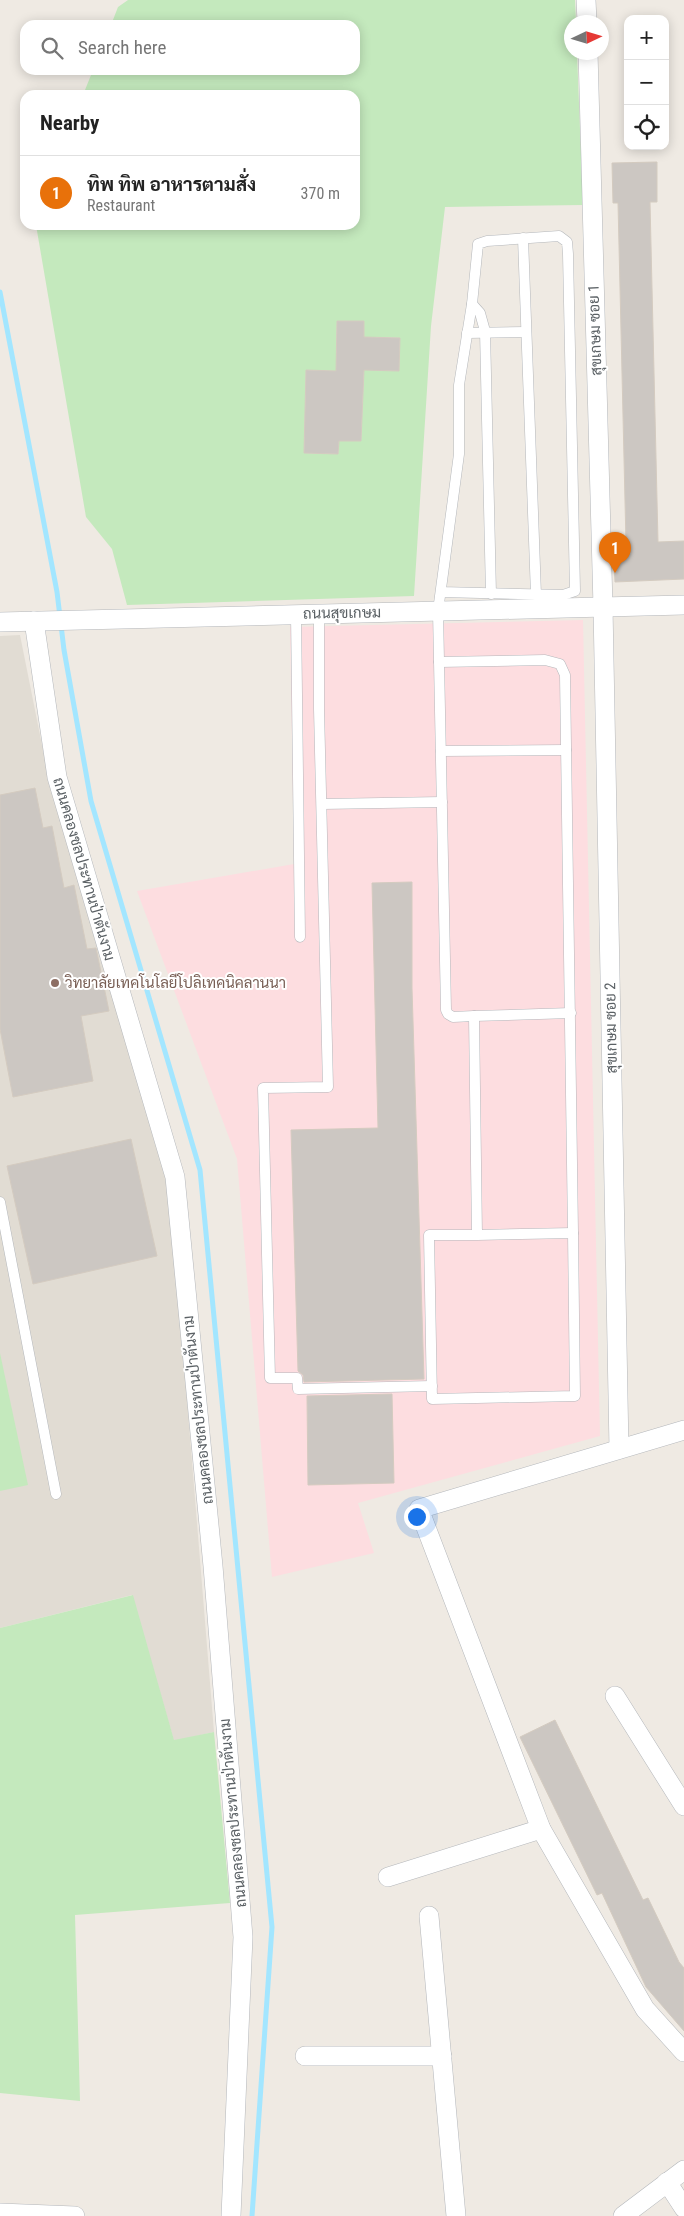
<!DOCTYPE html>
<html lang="en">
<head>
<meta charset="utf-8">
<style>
  body { margin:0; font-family:"Roboto Condensed",Sarabun,sans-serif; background:#f6f6f6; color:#222 }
  .controls { position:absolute; right:15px; top:15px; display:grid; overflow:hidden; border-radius:10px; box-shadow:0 2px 12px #0003 }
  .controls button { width:45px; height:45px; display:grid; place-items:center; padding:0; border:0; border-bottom:1px solid #e0e0e0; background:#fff; color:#222; font:25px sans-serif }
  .compass { position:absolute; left:564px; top:15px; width:45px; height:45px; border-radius:50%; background:#fff; box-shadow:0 2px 12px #0003; rotate:86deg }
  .you { position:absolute; left:416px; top:1516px; width:18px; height:18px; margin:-12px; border:4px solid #fff; border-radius:50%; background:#1a73e8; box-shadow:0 0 0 8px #1a73e833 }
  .badge { display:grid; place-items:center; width:32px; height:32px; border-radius:50%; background:#f72134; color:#fff; font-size:16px; font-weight:700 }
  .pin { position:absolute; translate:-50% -41px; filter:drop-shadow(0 1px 2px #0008) }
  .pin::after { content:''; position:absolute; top:26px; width:18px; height:15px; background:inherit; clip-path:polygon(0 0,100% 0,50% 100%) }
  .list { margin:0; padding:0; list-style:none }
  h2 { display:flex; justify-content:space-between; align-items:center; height:65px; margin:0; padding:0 20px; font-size:21px }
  h2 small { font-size:16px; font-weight:400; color:#767676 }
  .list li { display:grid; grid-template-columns:32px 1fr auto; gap:15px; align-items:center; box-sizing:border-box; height:75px; padding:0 20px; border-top:1px solid #e0e0e0 }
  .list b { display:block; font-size:19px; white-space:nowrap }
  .list p { margin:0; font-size:16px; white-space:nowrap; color:#767676 }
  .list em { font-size:16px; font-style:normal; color:#767676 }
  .icon { flex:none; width:28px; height:28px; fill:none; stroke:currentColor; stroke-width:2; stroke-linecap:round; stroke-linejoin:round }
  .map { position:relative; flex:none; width:684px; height:2216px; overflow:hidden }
  .search { position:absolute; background:#fff; box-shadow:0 2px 12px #0003; left:20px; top:20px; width:340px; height:55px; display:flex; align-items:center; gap:12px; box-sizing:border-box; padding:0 18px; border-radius:15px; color:#767676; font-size:19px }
  .panel { position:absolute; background:#fff; box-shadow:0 2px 12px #0003; left:20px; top:90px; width:340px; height:140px; border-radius:15px }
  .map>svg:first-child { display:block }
  .education { fill:#e1dcd3 }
  .medical { fill:#fddde0 }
  .green { fill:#c4e9bd; fill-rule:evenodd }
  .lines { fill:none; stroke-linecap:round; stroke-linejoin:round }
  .stream { stroke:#a3e6ff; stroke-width:5 }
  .building { fill:#ccc7c2; stroke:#d4cbc0 }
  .lane-casing { stroke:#b4b7bb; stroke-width:11 }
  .street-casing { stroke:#b4b7bb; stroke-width:20 }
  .lane { stroke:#fff; stroke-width:10 }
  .street { stroke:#fff; stroke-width:19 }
  .education-dot { fill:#8d6e63; stroke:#fff; stroke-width:2 }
  .labels { text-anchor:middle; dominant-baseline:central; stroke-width:4; stroke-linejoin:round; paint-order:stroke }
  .street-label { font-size:15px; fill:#5b6165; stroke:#fff }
  .education-label { font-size:15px; fill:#785e54; stroke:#fff; text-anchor:start }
</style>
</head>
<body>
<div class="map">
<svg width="684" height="2216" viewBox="0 0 684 2216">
  <rect width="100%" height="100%" fill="#efeae3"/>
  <!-- education -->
  <polygon class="education" points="20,635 48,775 170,1191 214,1732 174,1741 132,1595 0,1628 0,636"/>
  <!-- medical -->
  <polygon class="medical" points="583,620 600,1436 358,1503 374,1553 272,1577 237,1159 137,891 294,864 290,627"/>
  <!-- green -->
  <g class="green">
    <path d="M128,0h447l1,22h-4v30l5,1 6,152 -138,2 -14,119 -17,270 -287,9 -15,-56 -26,-32 -50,-292h319v-130h-272l10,-25h262v-45h-244l7,-18zM337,321h27l-1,33 -27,-1zM376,337l24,1 -1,33 -25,-1zM306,370l58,2 -3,69h-22l-1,13 -34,-1z"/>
    <polygon points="0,1353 28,1485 0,1491"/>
    <polygon points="133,1595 174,1740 214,1732 230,1903 75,1915 80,2101 0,2093 0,1628"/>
  </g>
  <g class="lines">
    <!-- stream -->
    <polyline class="stream" points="0,292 57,592 64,650 91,801 200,1170 272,1927 252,2216"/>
  </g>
  <!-- building -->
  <g class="building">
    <polygon points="657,162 657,202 650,202 658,542 684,541 684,579 615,582 613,544 626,543 618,203 613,203 612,163"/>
    <polygon points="337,321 364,321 364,337 400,338 399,371 364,370 361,441 339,441 338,454 304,453 306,370 336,371"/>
    <polygon points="35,788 43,828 52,826 64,888 74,885 87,949 96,948 109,1011 81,1016 93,1081 13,1097 0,1029 0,795"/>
    <polygon points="412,882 412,988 424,1379 304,1382 303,1375 298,1371 291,1130 378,1128 372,883"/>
    <polygon points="131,1139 157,1256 33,1284 7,1166"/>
    <polygon points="392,1394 394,1483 308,1485 307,1396"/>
    <polygon points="555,1720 643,1900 648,1898 679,1962 684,1968 684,2031 646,1987 602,1893 597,1895 520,1737"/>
  </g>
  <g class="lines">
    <!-- lane casing -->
    <g class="lane-casing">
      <g id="lane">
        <polyline points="523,238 536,595"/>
        <polyline points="472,304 480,313 485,331 491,594"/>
        <polyline points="467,333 526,332"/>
        <polyline points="441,592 563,595 575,591 568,254 567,242 559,236 487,241 478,244 472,304 459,385 459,454 438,611 446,1010 448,1014 453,1017 474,1016 477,1235 573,1233 575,1396 432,1399 429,1235 477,1235"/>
        <polyline points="319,613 319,709 328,1087 263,1088 270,1378 297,1378 298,1389 432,1386"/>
        <polyline points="296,614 300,937"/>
        <polyline points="439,662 545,660 560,664 565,675 573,1233"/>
        <polyline points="441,751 566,750"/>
        <polyline points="322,804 442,802"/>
        <polyline points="474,1016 571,1013"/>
        <polyline points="0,1202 56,1494"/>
      </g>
    </g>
    <!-- street casing -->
    <g class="street-casing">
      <g id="street">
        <polyline points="586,0 587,22"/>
        <polyline points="588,52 603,607 619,1449"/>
        <polyline points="34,621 57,777 175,1177 213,1566 243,1937 231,2216"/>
        <polyline points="0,622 684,605"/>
        <polyline points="684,1430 419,1509 541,1829 645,2009 684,2052"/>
        <polyline points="615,1696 684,1806"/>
        <polyline points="388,1877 541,1829"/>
        <polyline points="429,1916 456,2216"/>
        <polyline points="305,2056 442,2056"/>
        <polyline points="667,2182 684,2208"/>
        <polyline points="0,2213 75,2216"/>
        <polyline points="623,2216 684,2170"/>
      </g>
    </g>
    <!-- lane -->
    <use href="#lane" class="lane"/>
    <!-- street -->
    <use href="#street" class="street"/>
  </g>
  <!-- markers -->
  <circle class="education-dot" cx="55" cy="983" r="5"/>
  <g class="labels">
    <!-- street labels -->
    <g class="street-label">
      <text transform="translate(595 330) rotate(-92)">สุขเกษม ซอย 1</text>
      <text transform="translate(342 613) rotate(-1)">ถนนสุขเกษม</text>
      <text transform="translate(84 869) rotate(74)">ถนนคลองชลประทานป่าตันงาม</text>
      <text transform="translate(611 1028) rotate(-91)">สุขเกษม ซอย 2</text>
      <text transform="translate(198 1410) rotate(-96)">ถนนคลองชลประทานป่าตันงาม</text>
      <text transform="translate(233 1813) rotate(-95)">ถนนคลองชลประทานป่าตันงาม</text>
    </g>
    <!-- education labels -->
    <g class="education-label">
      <text x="65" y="983">วิทยาลัยเทคโนโลยีโปลิเทคนิคลานนา</text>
    </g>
  </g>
</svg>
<div class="controls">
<button>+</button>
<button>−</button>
<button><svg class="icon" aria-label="locate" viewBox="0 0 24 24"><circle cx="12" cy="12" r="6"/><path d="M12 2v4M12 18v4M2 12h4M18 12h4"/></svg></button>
</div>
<svg class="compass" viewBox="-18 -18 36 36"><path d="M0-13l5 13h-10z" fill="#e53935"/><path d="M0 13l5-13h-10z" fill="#767676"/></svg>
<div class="you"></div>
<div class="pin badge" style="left:615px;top:573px;background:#e8710a">1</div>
<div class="search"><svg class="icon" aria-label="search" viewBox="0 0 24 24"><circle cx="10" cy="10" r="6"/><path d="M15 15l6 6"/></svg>Search here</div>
<section class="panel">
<h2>Nearby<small></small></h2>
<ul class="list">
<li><span class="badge" style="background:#e8710a">1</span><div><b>ทิพ ทิพ อาหารตามสั่ง</b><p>Restaurant</p></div><em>370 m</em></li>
</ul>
</section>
</div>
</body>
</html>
